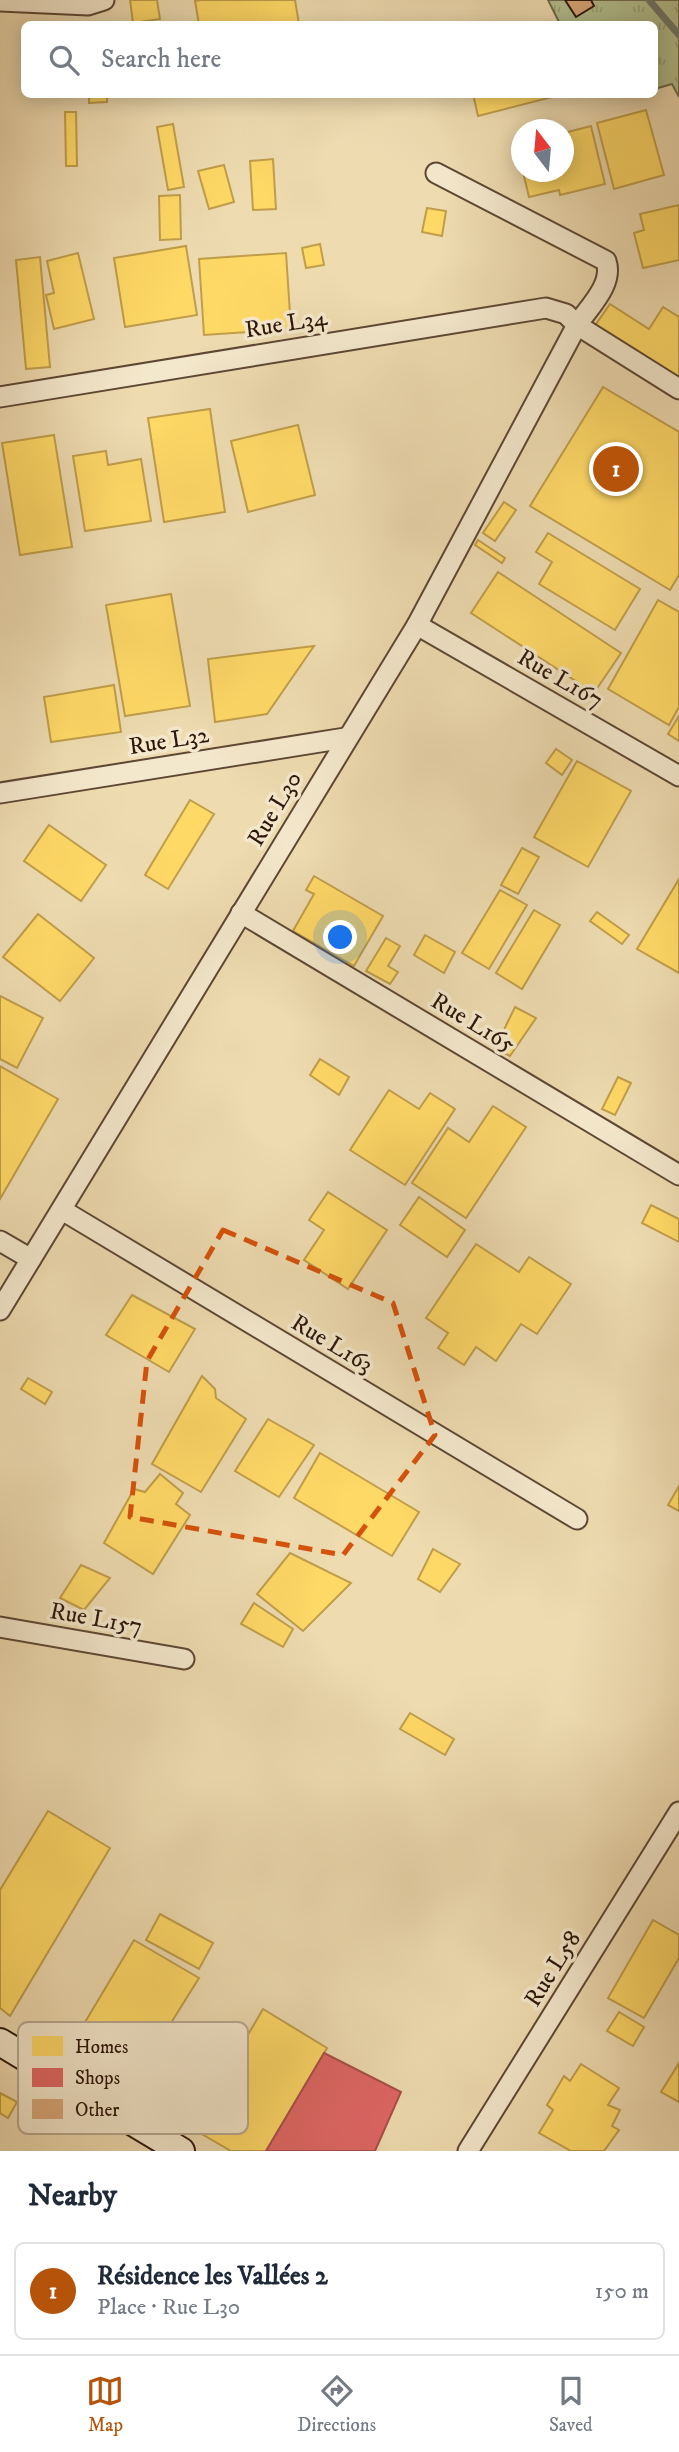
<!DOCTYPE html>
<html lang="en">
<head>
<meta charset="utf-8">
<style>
  body { margin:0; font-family:"IM FELL DW Pica",serif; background:#f2f2f3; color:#1f2937 }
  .compass { position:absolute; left:511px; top:119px; width:63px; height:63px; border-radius:50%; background:#fff; box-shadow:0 4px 18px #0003; rotate:344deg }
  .you { position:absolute; left:341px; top:938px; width:24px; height:24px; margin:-18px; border:5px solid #fff; border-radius:50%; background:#1a73e8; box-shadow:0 0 0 10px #1a73e833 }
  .badge { display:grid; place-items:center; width:46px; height:46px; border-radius:50%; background:#b45309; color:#fff; font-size:23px; font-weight:700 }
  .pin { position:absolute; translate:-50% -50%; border:4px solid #fff; box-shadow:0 2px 7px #0006 }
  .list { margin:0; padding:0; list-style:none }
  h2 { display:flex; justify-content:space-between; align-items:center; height:91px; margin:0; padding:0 28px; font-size:30px }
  h2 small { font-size:23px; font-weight:400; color:#747a83 }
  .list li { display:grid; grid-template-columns:46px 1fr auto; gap:21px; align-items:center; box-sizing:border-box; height:98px; margin:0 14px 14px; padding:0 14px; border:2px solid #e0e1e3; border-radius:10px }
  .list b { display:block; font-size:26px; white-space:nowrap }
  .list p { margin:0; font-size:23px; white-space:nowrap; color:#747a83 }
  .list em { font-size:23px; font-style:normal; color:#747a83 }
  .icon { flex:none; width:38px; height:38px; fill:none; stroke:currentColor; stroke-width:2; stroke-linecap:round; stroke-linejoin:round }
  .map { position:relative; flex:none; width:679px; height:2151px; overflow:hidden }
  .search { position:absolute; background:#fff; box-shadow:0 4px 18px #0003; left:21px; right:21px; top:21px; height:77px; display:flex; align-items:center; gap:18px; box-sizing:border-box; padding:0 24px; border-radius:10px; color:#747a83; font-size:26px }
  .sheet { height:203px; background:#fff }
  nav { display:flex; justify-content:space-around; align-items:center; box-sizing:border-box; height:98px; border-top:2px solid #e0e1e3; background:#fff; font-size:19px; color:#747a83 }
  nav a { display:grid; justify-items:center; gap:4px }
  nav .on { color:#b45309 }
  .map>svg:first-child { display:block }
  .grass { fill:url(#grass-tufts); stroke:#706c4d; stroke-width:2 }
  .homes { fill:#ffd966; stroke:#c09e4a; stroke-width:2 }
  .shops { fill:#e06666; stroke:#aa4e4a; stroke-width:2 }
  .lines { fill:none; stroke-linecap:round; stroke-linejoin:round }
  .stream { stroke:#6f786f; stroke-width:7 }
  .building { fill:#d9a97b; stroke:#2d160a; stroke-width:2 }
  .street-casing { stroke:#5d4734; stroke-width:23 }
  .secondary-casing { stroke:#2d160a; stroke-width:30 }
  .street { stroke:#f4e8cc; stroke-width:19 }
  .secondary { stroke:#f4e8cc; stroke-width:26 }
  .marked { fill:none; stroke:#d5520c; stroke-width:5; stroke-dasharray:14 9; stroke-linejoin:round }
  .labels { text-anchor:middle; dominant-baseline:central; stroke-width:7; stroke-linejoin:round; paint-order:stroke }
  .street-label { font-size:24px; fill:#2d160a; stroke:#f4e8cc }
  .key { fill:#f4e8cc; stroke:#b8a992; stroke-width:2 }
  .key-label { font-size:19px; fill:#2d160a }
</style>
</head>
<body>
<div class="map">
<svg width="679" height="2151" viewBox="0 0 679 2151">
  <defs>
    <pattern id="grass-tufts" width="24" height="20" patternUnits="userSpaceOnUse" patternTransform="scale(1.75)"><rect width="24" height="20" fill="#b3c190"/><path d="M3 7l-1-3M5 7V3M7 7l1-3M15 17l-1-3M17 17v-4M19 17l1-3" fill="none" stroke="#9aa57b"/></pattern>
  </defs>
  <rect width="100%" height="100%" fill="#eedbb0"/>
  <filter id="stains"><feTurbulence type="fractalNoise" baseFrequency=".00286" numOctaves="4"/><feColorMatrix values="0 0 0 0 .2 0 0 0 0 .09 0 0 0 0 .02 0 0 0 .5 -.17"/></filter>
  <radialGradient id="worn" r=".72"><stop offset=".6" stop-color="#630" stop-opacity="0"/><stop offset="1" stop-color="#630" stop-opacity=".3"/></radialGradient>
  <!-- grass -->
  <polygon class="grass" points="548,0 679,0 679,97 672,84 655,89 654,24 560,24"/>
  <!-- homes -->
  <g class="homes">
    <polygon points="130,0 157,0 160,19 133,23"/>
    <polygon points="201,0 295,0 299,24 199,24 195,1"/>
    <polygon points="89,94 107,94 107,102 89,103"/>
    <polygon points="473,94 564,94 478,116"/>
    <polygon points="646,110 664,175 614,189 597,123"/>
    <polygon points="65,112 76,112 77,166 66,166"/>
    <polygon points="173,124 184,187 168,190 157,127"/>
    <polygon points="591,126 605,184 560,195 559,190 529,197 523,172 564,172 564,133"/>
    <polygon points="273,159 276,209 253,210 250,161"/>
    <polygon points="224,165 234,202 209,209 198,171"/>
    <polygon points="180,195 181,239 160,240 159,196"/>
    <polygon points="679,205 679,260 643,268 634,233 644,230 640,214"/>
    <polygon points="427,208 446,211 442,236 422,232"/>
    <polygon points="320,244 324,265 306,268 302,248"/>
    <polygon points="186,246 197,315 125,327 114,258"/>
    <polygon points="78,253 94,319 54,329 46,295 54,293 47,261"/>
    <polygon points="286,253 291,329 204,335 199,259"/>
    <polygon points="40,257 50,367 26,369 16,260"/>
    <polygon points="610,304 649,329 663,307 679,317 679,376 676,381 594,327"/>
    <polygon points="603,387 679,432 679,575 670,590 530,506"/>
    <polygon points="210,409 225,512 164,522 148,418"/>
    <polygon points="298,425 315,495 248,512 231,441"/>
    <polygon points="54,435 72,547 20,555 2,443"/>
    <polygon points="106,451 108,465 141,459 151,521 85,531 73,456"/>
    <polygon points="504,502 516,510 495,541 483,533"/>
    <polygon points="548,533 640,589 615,630 539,584 552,562 536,552"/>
    <polygon points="478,540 505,558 502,563 475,545"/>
    <polygon points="498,572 621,653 594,693 471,613"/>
    <polygon points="171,594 190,706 125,716 106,605"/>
    <polygon points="658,600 679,612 679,707 669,725 608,689"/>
    <polygon points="314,646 267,714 215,722 208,659"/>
    <polygon points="114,685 121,732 51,742 44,697"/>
    <polygon points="679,716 679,741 668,734"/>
    <polygon points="556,749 572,760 562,775 546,763"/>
    <polygon points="577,761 631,791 588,867 534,837"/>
    <polygon points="190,800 214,814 168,889 145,875"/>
    <polygon points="49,825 106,865 81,901 24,861"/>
    <polygon points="522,848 539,857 518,894 501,885"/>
    <polygon points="314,876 383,916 354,966 293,931 314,894 306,890"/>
    <polygon points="679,879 679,973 637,949"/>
    <polygon points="500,890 527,905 489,969 462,953"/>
    <polygon points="534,910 560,925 522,989 496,973"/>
    <polygon points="597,912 629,935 622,944 590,921"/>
    <polygon points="38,914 94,958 60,1001 3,957"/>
    <polygon points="425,935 455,952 444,973 414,955"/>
    <polygon points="386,938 400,946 388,966 398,972 390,984 366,971"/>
    <polygon points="0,996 43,1018 17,1068 0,1059"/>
    <polygon points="515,1007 536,1018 510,1056 495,1048"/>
    <polygon points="320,1059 349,1077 339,1095 310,1075"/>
    <polygon points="0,1066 58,1099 0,1199"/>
    <polygon points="618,1077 631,1083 615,1115 602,1109"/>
    <polygon points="389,1090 419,1109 430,1093 455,1109 405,1185 350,1150"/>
    <polygon points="493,1106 526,1127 466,1218 412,1183 448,1128 469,1142"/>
    <polygon points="328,1192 387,1230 348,1289 304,1260 324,1230 309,1220"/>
    <polygon points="419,1197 465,1230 447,1257 400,1225"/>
    <polygon points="651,1205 679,1219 679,1242 642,1223"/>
    <polygon points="476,1244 519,1272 529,1257 571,1284 537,1334 521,1324 496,1361 476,1347 464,1365 438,1348 448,1333 426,1318"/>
    <polygon points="132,1295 195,1329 169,1372 106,1335"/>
    <polygon points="202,1376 215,1389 216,1398 246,1419 201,1492 152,1464"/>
    <polygon points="28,1378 52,1392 45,1404 21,1389"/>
    <polygon points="268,1419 314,1445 279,1497 235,1471"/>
    <polygon points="320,1453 419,1512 392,1556 294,1498"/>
    <polygon points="160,1474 183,1493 176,1504 190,1515 153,1574 104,1543 134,1489 145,1492"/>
    <polygon points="679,1486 679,1511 668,1505"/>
    <polygon points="433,1549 460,1564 440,1592 418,1579"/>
    <polygon points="290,1553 351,1583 303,1631 257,1594"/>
    <polygon points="81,1565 110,1578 84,1610 60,1598"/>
    <polygon points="254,1603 293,1629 283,1647 241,1624"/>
    <polygon points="410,1713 454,1739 445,1755 400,1729"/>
    <polygon points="48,1811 110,1848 10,2016 0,2008 0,1890"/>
    <polygon points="160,1914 213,1943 199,1969 146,1940"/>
    <polygon points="653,1920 679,1935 679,1958 644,2018 608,1998"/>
    <polygon points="134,1940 199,1978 131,2087 69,2049"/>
    <polygon points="263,2009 327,2048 266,2151 231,2151 193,2129"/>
    <polygon points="619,2012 644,2027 633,2046 607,2031"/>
    <polygon points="679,2063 679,2102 661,2092"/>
    <polygon points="581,2064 619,2088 608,2105 620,2110 612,2126 619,2130 604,2151 571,2151 539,2133 553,2110 547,2105 564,2076 570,2081"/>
    <polygon points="0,2093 17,2102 8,2118 0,2113"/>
  </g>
  <!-- shops -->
  <polygon class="shops" points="324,2053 401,2092 375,2151 266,2151"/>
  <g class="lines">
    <!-- stream -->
    <polyline class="stream" points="649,0 679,35"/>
  </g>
  <!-- building -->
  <polygon class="building" points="565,0 591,0 594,6 576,17"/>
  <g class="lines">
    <!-- street casing -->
    <g class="street-casing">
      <g id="street">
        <polyline points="0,1 88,5 104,0"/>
        <polyline points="0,397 546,308 566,314 577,325 679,389"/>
        <polyline points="417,625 679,776"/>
        <polyline points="0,793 345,738"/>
        <polyline points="241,913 679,1175"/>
        <polyline points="62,1210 577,1519"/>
        <polyline points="0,1241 31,1259"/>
        <path d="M0,1310l417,-685 160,-300c12,-18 37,-41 29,-64l-170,-88"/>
        <polyline points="0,1627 184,1659"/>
        <polyline points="468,2151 679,1812"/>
      </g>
    </g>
    <!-- secondary casing -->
    <g class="secondary-casing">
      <polyline id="secondary" points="0,2042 181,2151"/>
    </g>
    <!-- street -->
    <use href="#street" class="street"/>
    <!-- secondary -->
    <use href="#secondary" class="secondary"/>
  </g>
  <!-- marked area -->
  <path class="marked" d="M223,1230l170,73 42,132 -92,120 -213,-38 17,-156z"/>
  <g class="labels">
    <!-- street labels -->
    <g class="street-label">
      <text transform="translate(286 324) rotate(-9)">Rue L34</text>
      <text transform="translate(560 679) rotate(30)">Rue L167</text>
      <text transform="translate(169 741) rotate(-9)">Rue L32</text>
      <text transform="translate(275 809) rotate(-59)">Rue L30</text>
      <text transform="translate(473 1023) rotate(31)">Rue L165</text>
      <text transform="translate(332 1344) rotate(31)">Rue L163</text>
      <text transform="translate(96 1619) rotate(10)">Rue L157</text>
      <text transform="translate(553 1969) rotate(-58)">Rue L58</text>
    </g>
  </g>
  <!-- legend -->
  <rect x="18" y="2022" width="230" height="112" rx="10" class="key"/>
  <rect x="32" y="2036" width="31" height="20" fill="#ffd966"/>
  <rect x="32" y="2068" width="31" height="19" fill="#e06666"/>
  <rect x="32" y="2099" width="31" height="20" fill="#d9a97b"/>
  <g class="key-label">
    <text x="75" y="2053">Homes</text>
    <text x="75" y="2084">Shops</text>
    <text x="75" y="2116">Other</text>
  </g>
  <rect width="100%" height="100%" filter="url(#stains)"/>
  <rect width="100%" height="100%" fill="url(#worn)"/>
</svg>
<svg class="compass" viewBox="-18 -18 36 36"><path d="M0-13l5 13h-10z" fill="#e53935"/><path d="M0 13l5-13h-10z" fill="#747a83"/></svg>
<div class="you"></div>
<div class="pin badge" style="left:616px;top:469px">1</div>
<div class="search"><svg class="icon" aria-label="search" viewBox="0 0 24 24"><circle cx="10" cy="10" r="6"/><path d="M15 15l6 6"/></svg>Search here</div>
</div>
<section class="sheet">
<h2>Nearby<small></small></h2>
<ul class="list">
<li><span class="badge">1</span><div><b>Résidence les Vallées 2</b><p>Place · Rue L30</p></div><em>150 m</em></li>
</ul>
</section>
<nav>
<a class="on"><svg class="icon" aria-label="map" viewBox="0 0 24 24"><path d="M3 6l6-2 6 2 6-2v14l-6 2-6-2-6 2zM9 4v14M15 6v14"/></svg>Map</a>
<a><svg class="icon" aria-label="directions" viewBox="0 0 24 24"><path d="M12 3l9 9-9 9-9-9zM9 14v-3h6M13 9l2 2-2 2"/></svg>Directions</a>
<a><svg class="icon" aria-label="saved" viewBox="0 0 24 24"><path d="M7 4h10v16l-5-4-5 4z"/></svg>Saved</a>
</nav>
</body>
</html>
